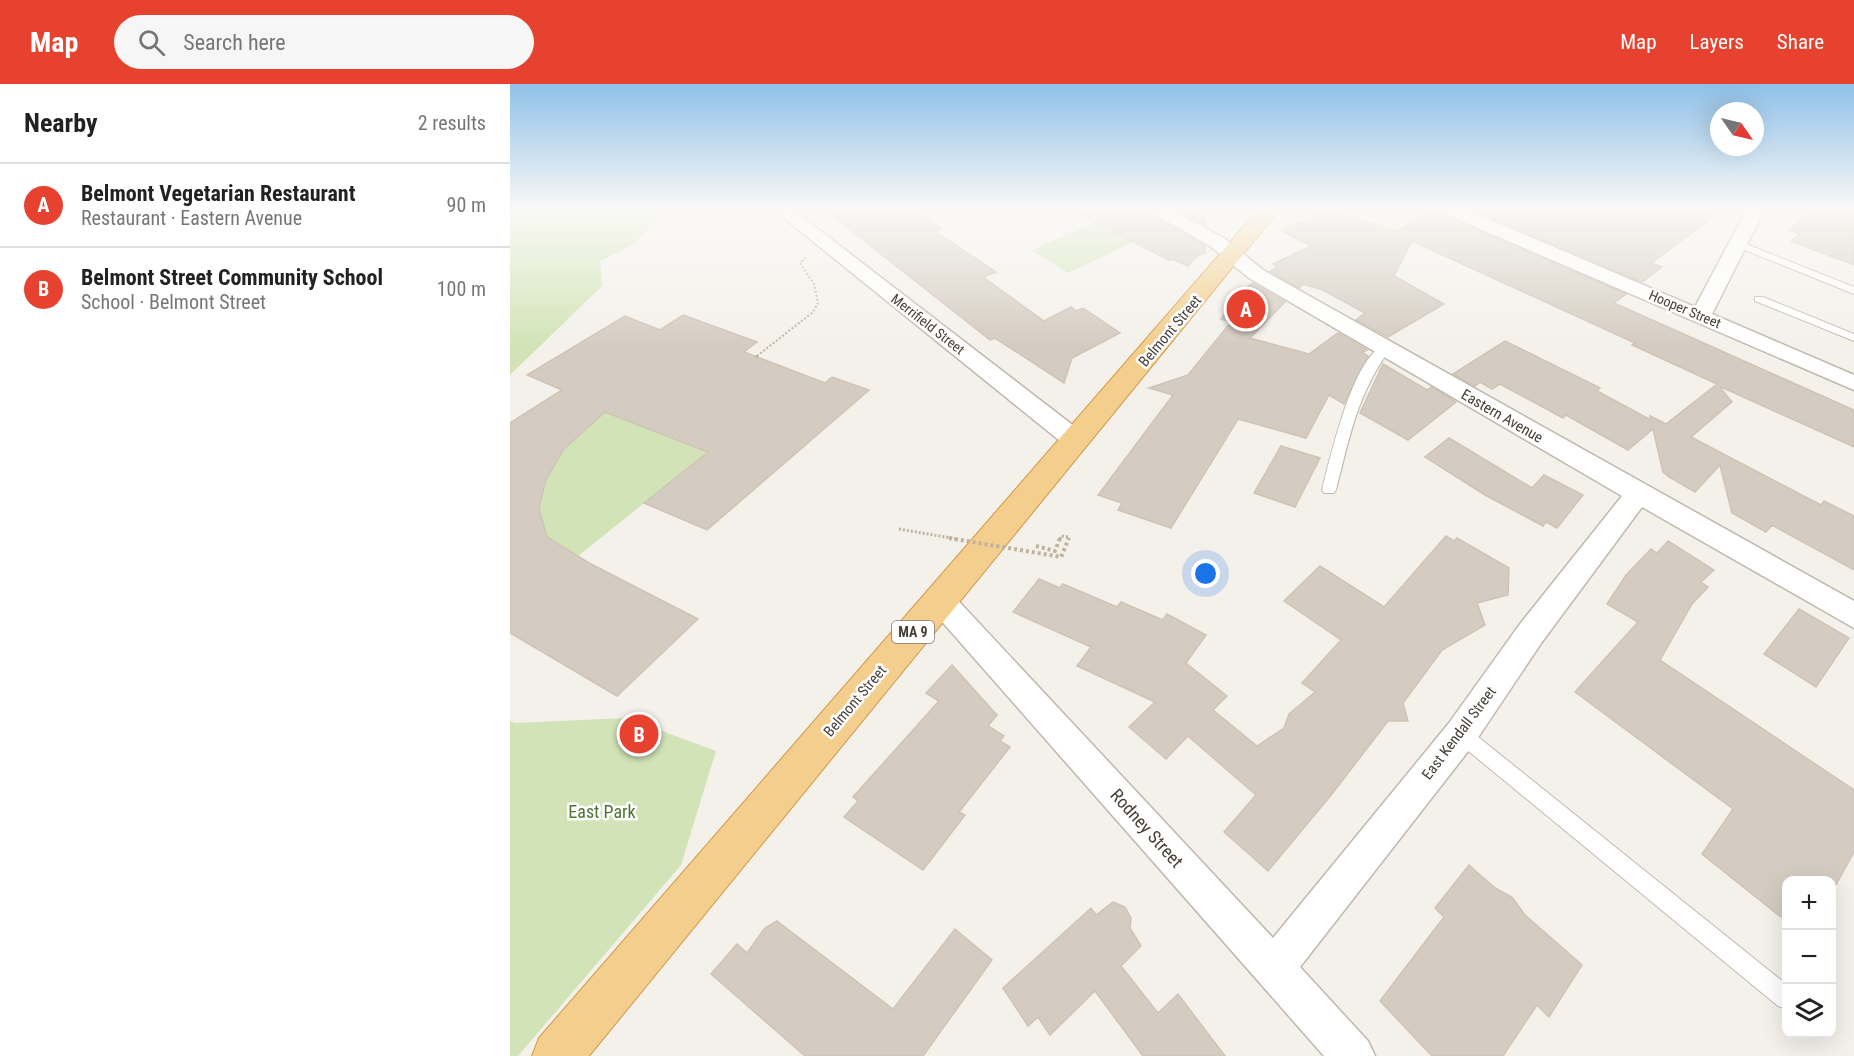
<!DOCTYPE html>
<html lang="en">
<head>
<meta charset="utf-8">
<style>
  body { margin:0; font-family:"Roboto Condensed",sans-serif; background:#f6f6f6; color:#222 }
  .controls { position:absolute; right:18px; bottom:18px; display:grid; overflow:hidden; border-radius:12px; box-shadow:0 6px 24px #0002 }
  .controls button { width:54px; height:54px; display:grid; place-items:center; padding:0; border:0; border-bottom:2px solid #e0e0e0; background:#fff; color:#222; font:30px sans-serif }
  .compass { position:absolute; left:1200px; top:18px; width:54px; height:54px; border-radius:50%; background:#fff; box-shadow:0 6px 24px #0002; rotate:124deg }
  .you { position:absolute; left:696px; top:490px; width:21px; height:21px; margin:-15px; border:4px solid #fff; border-radius:50%; background:#1a73e8; box-shadow:0 0 0 9px #1a73e833 }
  .badge { display:grid; place-items:center; width:39px; height:39px; border-radius:50%; background:#e7422f; color:#fff; font-size:20px; font-weight:700 }
  .pin { position:absolute; translate:-50% -50%; border:3px solid #fff; box-shadow:0 2px 6px #0006 }
  .list { margin:0; padding:0; list-style:none }
  h2 { display:flex; justify-content:space-between; align-items:center; height:78px; margin:0; padding:0 24px; font-size:26px }
  h2 small { font-size:20px; font-weight:400; color:#767676 }
  .list li { display:grid; grid-template-columns:39px 1fr auto; gap:18px; align-items:center; box-sizing:border-box; height:84px; padding:0 24px; border-top:2px solid #e0e0e0 }
  .list b { display:block; font-size:22px; white-space:nowrap }
  .list p { margin:0; font-size:20px; white-space:nowrap; color:#767676 }
  .list em { font-size:20px; font-style:normal; color:#767676 }
  .icon { flex:none; width:33px; height:33px; fill:none; stroke:currentColor; stroke-width:2; stroke-linecap:round; stroke-linejoin:round }
  .map { position:relative; flex:none; width:1344px; height:972px; overflow:hidden }
  header { display:flex; align-items:center; gap:36px; box-sizing:border-box; height:84px; padding:0 30px; background:#e7422f; color:#fff }
  header strong { font-size:28px }
  nav { display:flex; gap:33px; margin-inline-start:auto; font-size:21px }
  .search { width:420px; height:54px; background:#f6f6f6; display:flex; align-items:center; gap:15px; box-sizing:border-box; padding:0 21px; border-radius:33px; color:#767676; font-size:22px }
  main { display:flex }
  aside { flex:1; background:#fff }
  .map>svg:first-child { display:block }
  .green { fill:#d2e4b7 }
  .building { fill:#d5ccc1; stroke:#cfc3b5; stroke-width:1.5 }
  .lines { fill:none; stroke-linecap:round; stroke-linejoin:round }
  .service-casing { stroke:#bfb8ae; stroke-width:2 }
  .minor-casing { stroke:#bfb8ae; stroke-width:3 }
  .trunk-casing { stroke:#d09849; stroke-width:2 }
  .path-far1 { stroke:#bfb3a0; stroke-width:2; stroke-dasharray:2 2; stroke-linecap:butt }
  .path { stroke:#bfb3a0; stroke-width:3; stroke-dasharray:2 2; stroke-linecap:butt }
  .service { fill:#fff; fill-rule:evenodd }
  .minor { fill:#fff; fill-rule:evenodd }
  .trunk { fill:#f3ce8d; fill-rule:evenodd }
  .path-bridge-far1 { stroke:#bfb3a0; stroke-width:3; stroke-dasharray:2 2; stroke-linecap:butt }
  .path-bridge { stroke:#bfb3a0; stroke-width:4; stroke-dasharray:3 3; stroke-linecap:butt }
  .labels { text-anchor:middle; dominant-baseline:central; stroke-width:5; stroke-linejoin:round; paint-order:stroke }
  .far-street-label { font-size:14px; fill:#474139; stroke:#fff }
  .shield { fill:#fff; stroke:#7e7a74; stroke-width:1.5 }
  .shield-label { font-size:14px; font-weight:bold; fill:#474139 }
  .street-label { font-size:15px; fill:#474139; stroke:#fff }
  .near-park-label { font-size:18px; fill:#4e7531; stroke:#fff }
  .near-street-label { font-size:18px; fill:#474139; stroke:#fff }
</style>
</head>
<body>
<header>
<strong>Map</strong>
<div class="search"><svg class="icon" aria-label="search" viewBox="0 0 24 24"><circle cx="10" cy="10" r="6"/><path d="M15 15l6 6"/></svg>Search here</div>
<nav><a>Map</a><a>Layers</a><a>Share</a></nav>
</header>
<main>
<aside>
<h2>Nearby<small>2 results</small></h2>
<ul class="list">
<li><span class="badge">A</span><div><b>Belmont Vegetarian Restaurant</b><p>Restaurant · Eastern Avenue</p></div><em>90 m</em></li>
<li><span class="badge">B</span><div><b>Belmont Street Community School</b><p>School · Belmont Street</p></div><em>100 m</em></li>
</ul>
</aside>
<div class="map">
<svg width="1344" height="972" viewBox="0 0 1344 972">
  <rect width="100%" height="100%" fill="#f4f1eb"/>
  <!-- green -->
  <g class="green">
    <polygon points="0,125 185,125 151,129 125,160 90,177 92,202 0,291"/>
    <polygon points="594,134 632,154 558,189 522,166"/>
    <path d="M95,328l103,40 -130,104 -31,-19c-3,-8 -7,-18 -8,-27 -3,-38 38,-78 66,-98z"/>
    <polygon points="117,634 206,667 171,781 8,972 0,972 0,637 5,639"/>
  </g>
  <!-- building -->
  <g class="building">
    <polygon points="314,125 404,125 432,145 426,148 486,188 473,193 534,237 561,223 566,227 573,224 610,249 562,274 554,299 485,254 480,256"/>
    <polygon points="558,125 634,125 695,162 695,169 688,171 678,182 662,175 659,176"/>
    <polygon points="664,125 696,125 696,142"/>
    <polygon points="806,125 817,125 886,147 929,125 932,131 1116,210 1104,219 1344,326 1344,363 1209,302 1222,318 1181,353 1311,421 1314,417 1344,432 1344,486 1262,441 1256,448 1222,429 1210,381 1185,408 1159,393 1153,388 1143,345 1118,366 1056,331 1053,334 990,300 982,305 970,298 965,302 943,290 995,257 1090,304 1087,307 1141,336 1140,332 1156,340 1207,300 1122,261 1125,259 902,157 884,192 934,220 878,253 846,236 855,229 813,206 793,200 789,204 760,187 767,183 763,180 801,162 770,146 798,136"/>
    <polygon points="962,125 1214,125 1141,179 1152,183 1132,198"/>
    <polygon points="1304,125 1344,125 1344,181 1281,157 1290,150 1278,146"/>
    <polygon points="743,199 775,218 740,254 799,270 828,249 857,266 852,268 858,272 834,320 819,311 796,354 728,335 661,444 608,426 612,419 588,411 663,311 639,304 678,291 721,238 711,235 732,206"/>
    <polygon points="173,231 247,258 234,268 315,299 322,293 359,306 197,446 134,419 198,368 95,328 53,366 35,398 29,425 37,453 79,479 188,535 107,612 0,549 0,339 52,306 17,291 115,232 150,246"/>
    <polygon points="873,280 917,306 922,303 946,318 898,356 850,329"/>
    <polygon points="939,354 1022,404 1034,391 1073,411 1047,444 1036,438 1033,442 975,411 915,373"/>
    <polygon points="771,362 810,374 785,423 744,409"/>
    <polygon points="936,452 944,457 947,454 999,484 998,511 967,519 975,541 932,566 893,619 898,637 878,637 822,710 758,787 714,748 746,711 678,652 656,675 619,643 645,618 567,582 581,563 503,528 529,495 550,504 553,500 607,523 611,518 653,536 657,530 696,551 676,579 717,612 703,626 747,662 774,644 779,630 805,608 792,599 831,556 774,517 810,482 874,523"/>
    <polygon points="1158,457 1204,486 1191,498 1198,503 1182,520 1150,576 1344,706 1344,768 1322,808 1322,796 1276,796 1276,837 1192,770 1223,725 1065,608 1128,538 1097,520 1116,491 1141,465 1147,469"/>
    <polygon points="1289,525 1339,554 1306,603 1254,570"/>
    <polygon points="442,581 487,631 478,642 494,652 490,657 500,663 449,728 455,731 413,786 334,733 348,717 343,713 429,617 416,609"/>
    <polygon points="959,781 985,804 1002,813 1015,831 1072,881 1039,933 1027,921 993,972 922,972 870,917 934,833 925,824"/>
    <polygon points="603,818 615,823 621,834 620,844 631,862 611,882 648,929 668,910 715,972 633,972 585,907 540,951 528,933 518,942 493,904 581,824 586,831"/>
    <polygon points="267,837 383,925 445,845 482,876 413,972 295,972 201,890 227,860 237,869 255,844"/>
  </g>
  <g class="lines">
    <!-- service casing -->
    <g class="service-casing">
      <g id="service">
        <polygon points="1225,158 1231,158 1344,203 1344,210 1225,162"/>
        <polygon points="1245,213 1253,213 1344,250 1344,257 1245,217"/>
        <path d="M875,261l6,3c-34,46 -41,88 -55,142l-2,3h-10l-2,-3c8,-31 31,-135 63,-145z"/>
        <polygon points="951,642 957,644 1276,900 1276,925 1268,922 945,656 942,650 945,644"/>
      </g>
    </g>
    <!-- minor casing -->
    <g class="minor-casing">
      <g id="minor">
        <polygon points="263,125 282,125 573,349 576,355 573,361 564,363 555,361"/>
        <polygon points="636,125 658,125 714,154 753,186 1344,517 1344,544 1132,423 1032,558 963,661 790,883 858,957 865,972 814,972 420,524 415,516 420,508 430,504 440,508 763,854 939,639 1010,540 1112,412 739,194 700,162"/>
        <polygon points="931,125 955,125 1185,223 1237,125 1255,125 1202,230 1344,291 1344,306 933,129"/>
      </g>
    </g>
    <!-- trunk casing -->
    <g class="trunk-casing">
      <polygon id="trunk" points="749,125 770,125 79,972 22,972 29,954"/>
    </g>
    <!-- path-far1 -->
    <polyline class="path-far1" points="247,272 303,228 308,219 304,200 290,179 296,173"/>
    <!-- path -->
    <polyline class="path" points="246,273 249,271"/>
    <!-- service -->
    <use href="#service" class="service"/>
    <!-- minor -->
    <use href="#minor" class="minor"/>
    <!-- trunk -->
    <use href="#trunk" class="trunk"/>
    <!-- path-bridge-far1 -->
    <g class="path-bridge-far1">
      <polyline points="389,445 447,455"/>
      <polyline points="550,455 551,452 559,453 558,455"/>
    </g>
    <!-- path-bridge -->
    <g class="path-bridge">
      <polyline points="439,454 551,473 559,454"/>
      <polyline points="526,462 545,467 550,454"/>
    </g>
  </g>
  <!-- sky -->
  <linearGradient id="sky" x2="0" y2="1"><stop stop-color="#90c1e9"/><stop offset="0.48" stop-color="#faf9f6"/><stop offset="1" stop-color="#faf9f6" stop-opacity="0"/></linearGradient>
  <rect width="1344" height="261" fill="url(#sky)"/>
  <g class="labels">
    <!-- far-street labels -->
    <g class="far-street-label">
      <text transform="translate(1175 225) rotate(23)">Hooper Street</text>
      <text transform="translate(418 240) rotate(38)">Merrifield Street</text>
    </g>
    <!-- shield labels -->
    <rect class="shield" x="382" y="537" width="42" height="22" rx="4.5"/>
    <g class="shield-label">
      <text x="403" y="548">MA 9</text>
    </g>
    <!-- street labels -->
    <g class="street-label">
      <text transform="translate(660 247) rotate(-50)">Belmont Street</text>
      <text transform="translate(992 332) rotate(30)">Eastern Avenue</text>
      <text transform="translate(345 617) rotate(-50)">Belmont Street</text>
      <text transform="translate(949 649) rotate(-53)">East Kendall Street</text>
    </g>
    <!-- near-park labels -->
    <g class="near-park-label">
      <text x="92" y="727">East Park</text>
    </g>
    <!-- near-street labels -->
    <g class="near-street-label">
      <text transform="translate(637 744) rotate(48)">Rodney Street</text>
    </g>
  </g>
</svg>
<div class="controls">
<button>+</button>
<button>−</button>
<button><svg class="icon" aria-label="layers" viewBox="0 0 24 24"><path d="M12 4l9 5-9 5-9-5zM3 14l9 5 9-5"/></svg></button>
</div>
<svg class="compass" viewBox="-18 -18 36 36"><path d="M0-13l5 13h-10z" fill="#e53935"/><path d="M0 13l5-13h-10z" fill="#767676"/></svg>
<div class="you"></div>
<div class="pin badge" style="left:736px;top:225px">A</div>
<div class="pin badge" style="left:129px;top:650px">B</div>
</div>
</main>
</body>
</html>
